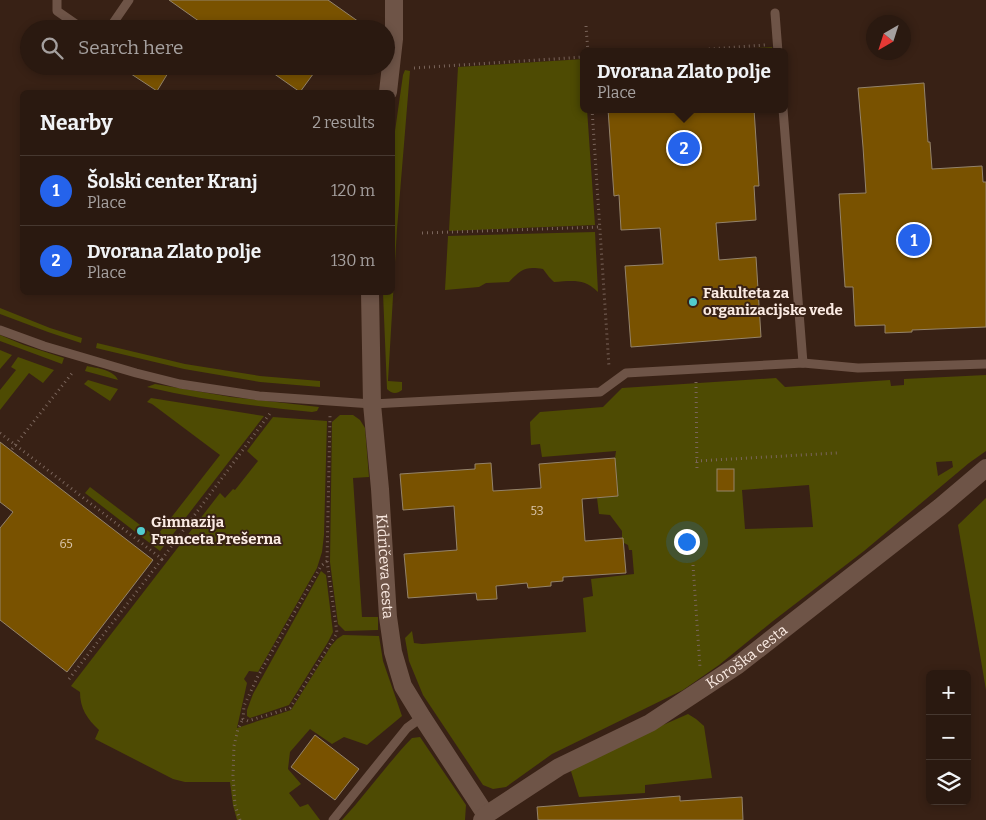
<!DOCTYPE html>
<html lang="en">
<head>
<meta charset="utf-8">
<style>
  body { margin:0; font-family:Bitter,serif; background:#322219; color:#f1f3f6 }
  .controls { position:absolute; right:15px; bottom:15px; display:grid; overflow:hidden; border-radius:8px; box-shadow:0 2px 8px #0003 }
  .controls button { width:45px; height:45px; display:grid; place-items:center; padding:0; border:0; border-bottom:1px solid #463830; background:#2a1910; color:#f1f3f6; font:25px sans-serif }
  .compass { position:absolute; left:866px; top:15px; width:45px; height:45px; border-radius:50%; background:#2a1910; box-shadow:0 2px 8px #0003; rotate:219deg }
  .you { position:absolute; left:686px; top:541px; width:18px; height:18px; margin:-12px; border:4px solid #fff; border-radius:50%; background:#1a73e8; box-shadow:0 0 0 8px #1a73e833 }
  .badge { display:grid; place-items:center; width:32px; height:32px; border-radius:50%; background:#2563eb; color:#fff; font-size:16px; font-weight:700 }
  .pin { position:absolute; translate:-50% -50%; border:2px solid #fff; box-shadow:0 1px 5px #0006 }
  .popup { position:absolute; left:580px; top:48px; width:208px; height:65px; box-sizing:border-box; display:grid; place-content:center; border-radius:8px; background:#2a1910; filter:drop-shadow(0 1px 4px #0005); font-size:16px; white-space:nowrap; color:#a5a09f }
  .popup b { font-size:19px; color:#f1f3f6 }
  .popup::after { content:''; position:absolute; left:50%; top:100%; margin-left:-10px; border:10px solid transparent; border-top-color:#2a1910 }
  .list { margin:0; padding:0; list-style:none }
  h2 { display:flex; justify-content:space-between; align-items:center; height:65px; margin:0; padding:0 20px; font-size:21px }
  h2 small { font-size:16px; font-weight:400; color:#a5a09f }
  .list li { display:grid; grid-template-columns:32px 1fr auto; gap:15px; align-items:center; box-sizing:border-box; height:70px; padding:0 20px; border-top:1px solid #463830 }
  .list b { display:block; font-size:19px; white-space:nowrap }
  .list p { margin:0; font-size:16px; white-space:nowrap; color:#a5a09f }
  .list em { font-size:16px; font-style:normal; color:#a5a09f }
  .icon { flex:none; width:28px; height:28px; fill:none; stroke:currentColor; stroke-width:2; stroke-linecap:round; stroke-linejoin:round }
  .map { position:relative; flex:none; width:986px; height:820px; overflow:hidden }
  .search { position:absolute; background:#2a1910; box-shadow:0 2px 8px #0003; left:20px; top:20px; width:375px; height:55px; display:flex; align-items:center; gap:12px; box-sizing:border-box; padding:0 18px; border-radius:28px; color:#a5a09f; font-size:19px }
  .panel { position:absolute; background:#2a1910; box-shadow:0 2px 8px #0003; left:20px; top:90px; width:375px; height:205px; border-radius:8px }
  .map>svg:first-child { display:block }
  .green { fill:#4e4b03; fill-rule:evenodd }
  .building { fill:#795200; stroke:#94836a }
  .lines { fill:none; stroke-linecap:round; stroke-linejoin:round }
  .path { stroke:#7a655b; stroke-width:3; stroke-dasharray:1 4; stroke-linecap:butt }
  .service { stroke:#6e5447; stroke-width:9 }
  .minor { stroke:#6e5447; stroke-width:18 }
  .poi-dot { fill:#52cdce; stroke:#382115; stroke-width:2 }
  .labels { text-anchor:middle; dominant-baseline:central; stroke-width:4; stroke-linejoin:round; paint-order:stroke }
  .number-label { font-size:12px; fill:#dac5aa }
  .poi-label { font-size:15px; font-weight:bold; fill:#fbebe3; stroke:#382115; text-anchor:start }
  .street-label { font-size:15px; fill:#fbebe3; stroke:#382115 }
</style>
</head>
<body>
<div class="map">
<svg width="986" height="820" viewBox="0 0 986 820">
  <rect width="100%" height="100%" fill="#382115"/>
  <!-- green -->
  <g class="green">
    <polygon points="772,47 773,52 699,52"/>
    <polygon points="584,59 584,109 587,109 595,225 449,231 458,67"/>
    <path d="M405,70l5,1 -13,158 -9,152 14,1v8c-5,4 -10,4 -15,-1l-4,-96 9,-1v-140l11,-77z"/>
    <path d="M595,232l3,60c-14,-14 -26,-11 -44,-10l-5,-5 -6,-8c-17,-3 -22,0 -34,13l-23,1 -7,4 -34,3 3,-54z"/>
    <polygon points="0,308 50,328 82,338 81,343 48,332 0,314"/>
    <polygon points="0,335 24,345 64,358 62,364 0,341"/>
    <polygon points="97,343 185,364 260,376 320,381 320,387 260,382 184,369 96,348"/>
    <polygon points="0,350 12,355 0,369"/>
    <polygon points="18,357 54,370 43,383 29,373 0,410 0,390 16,370 11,367"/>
    <path d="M87,366c10,2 27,4 31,14l-33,-9z"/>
    <path d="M986,375v76l-17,12 -105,88 -91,70 -54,44 -36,25 -131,64 -46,33 -13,2 -10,-4 -60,-90 -14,-34 -4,-23 7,-7 2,12 8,1 164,-12 -3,-34 10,-2 -2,-17 43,-5 -2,-24h-3l-1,-5 -6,-3v-11l-12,-16 -11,-1 -2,-16 21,-2 -3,-38 1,-7 -74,6 -2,-13 -9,1 -1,-23 10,-10 63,-5 19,-19 154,-10 9,9 105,-7 1,6 13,-1v-6zM952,461l1,6 -15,9 -2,-14zM717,470l17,21h-17zM809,485l4,42 -68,2 -3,-39z"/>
    <polygon points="88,380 118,389 110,401 84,384"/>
    <path d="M155,384l76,13 88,10 -2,4 -5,1c-56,-6 -111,-12 -165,-25z"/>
    <polygon points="151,398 264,416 160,551 85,493 90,487 156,537 220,455 152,404 147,402"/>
    <polygon points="353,415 360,420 365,428 369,477 353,478 362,617 378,617 378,630 345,631 338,624 330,562 332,422 340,415"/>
    <path d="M273,417l54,4 -3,114 -2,17 -5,16 -59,104 -9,-1 -5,8 3,4 -10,45 54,-18 40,-64 6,-7 6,-4 36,1 4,25 19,55 -35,29 -23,-8 -12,7 -22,-15 -20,23 -2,17 13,15 -12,9 11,14 8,-3 12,16h-83l-4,-15 -3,-23h-45l-12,-3 -78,-40 4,-9c-12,-11 -19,-22 -19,-38l-9,-6 149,-193 5,5 8,-9 2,1 23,-29 -11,-10z"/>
    <polygon points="986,498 986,690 958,525"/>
    <polygon points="321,571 326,575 333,632 328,642 289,705 250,718 247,716 247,710 253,694"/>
    <polygon points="688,714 696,719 704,726 712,778 645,785 645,793 579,797 570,768 663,725"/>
    <path d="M420,737l46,68 -1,15h-123c25,-27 45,-56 70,-82z"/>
  </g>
  <!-- building -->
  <g class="building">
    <polygon points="169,0 328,0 369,29 210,29"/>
    <polygon points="119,66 157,66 168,73 157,91"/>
    <polygon points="263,66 319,66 300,92"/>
    <polygon points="924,83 928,142 930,142 932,169 982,166 983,182 986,182 986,327 912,330 912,332 885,333 885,325 855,326 853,287 845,287 839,194 866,193 863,147 858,88"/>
    <polygon points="608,109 754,109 759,186 754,186 756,220 716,223 719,260 756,257 761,337 631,347 625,266 663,264 660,228 621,230 619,195 614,196"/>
    <polygon points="0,442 153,560 67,672 0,620 0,528 13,512 0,502"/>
    <polygon points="615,458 618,496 582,499 585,541 623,538 626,573 563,577 563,581 551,582 551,586 528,588 527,583 496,586 497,599 477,600 476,593 408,598 404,554 457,550 454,506 403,510 400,474 475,469 475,464 491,463 493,491 541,488 539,464"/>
    <rect x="717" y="469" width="17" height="22"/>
    <polygon points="315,735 359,769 335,800 291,767"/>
    <polygon points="680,796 680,801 742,797 743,820 538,820 537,807"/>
  </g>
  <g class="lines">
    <!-- path -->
    <g class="path">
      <polyline points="586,26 588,52"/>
      <polyline points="669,52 765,45"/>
      <polyline points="414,68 584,57"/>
      <polyline points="592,109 609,367"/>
      <polyline points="422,233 600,227"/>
      <polyline points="696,382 697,472"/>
      <polyline points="0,433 162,559 271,412"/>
      <polyline points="12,449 73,372"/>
      <polyline points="696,461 837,453"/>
      <polyline points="327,561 321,566 258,676 244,706 243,719 248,721 290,708 337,633 327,561 330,416"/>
      <polyline points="693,565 700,667"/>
      <polyline points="69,679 162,559"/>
      <polyline points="240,820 235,805 233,775 234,746 238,729 243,719"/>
    </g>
    <!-- service -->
    <g class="service">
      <polyline points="57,0 57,11 83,29"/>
      <polyline points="775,13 778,52"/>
      <polyline points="109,29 129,0"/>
      <polyline points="783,109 803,363"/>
      <polyline points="0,330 44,346 136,373 180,384 259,396 372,404 600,392 626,373 803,363 858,368 986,364"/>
      <polyline points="333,820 407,728 422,717"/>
    </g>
    <!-- minor -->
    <g class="minor">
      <polyline points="388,92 394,39 394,0"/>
      <path id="s1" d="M370,292l2,112 8,85 8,128 5,35 10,34 19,31 64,98"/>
      <path id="s2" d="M482,820l4,-5 73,-48 91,-44 88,-58 202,-158 46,-39"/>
    </g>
  </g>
  <!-- markers -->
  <g class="poi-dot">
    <circle cx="693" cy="302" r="5"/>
    <circle cx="141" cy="531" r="5"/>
  </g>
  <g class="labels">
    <!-- number labels -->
    <g class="number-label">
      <text x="537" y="511">53</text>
      <text x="66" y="544">65</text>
    </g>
    <!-- poi labels -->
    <g class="poi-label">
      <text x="703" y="293">Fakulteta za<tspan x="703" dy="17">organizacijske vede</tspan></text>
      <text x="151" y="522">Gimnazija<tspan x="151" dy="17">Franceta Prešerna</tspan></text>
    </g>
    <!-- street labels -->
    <g class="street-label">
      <text stroke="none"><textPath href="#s1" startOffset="275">Kidričeva cesta</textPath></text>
      <text stroke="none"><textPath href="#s2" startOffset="312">Koroška cesta</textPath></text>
    </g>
  </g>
</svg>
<div class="controls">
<button>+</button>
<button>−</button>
<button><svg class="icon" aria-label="layers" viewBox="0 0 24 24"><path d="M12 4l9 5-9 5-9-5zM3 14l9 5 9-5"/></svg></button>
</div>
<svg class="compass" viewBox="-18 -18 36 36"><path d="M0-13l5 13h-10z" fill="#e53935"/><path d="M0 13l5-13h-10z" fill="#a5a09f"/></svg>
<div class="you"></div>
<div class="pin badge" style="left:914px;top:240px">1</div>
<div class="pin badge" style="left:684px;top:148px">2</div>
<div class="popup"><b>Dvorana Zlato polje</b>Place</div>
<div class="search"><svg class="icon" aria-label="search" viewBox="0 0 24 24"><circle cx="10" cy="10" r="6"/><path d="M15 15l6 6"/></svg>Search here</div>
<section class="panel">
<h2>Nearby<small>2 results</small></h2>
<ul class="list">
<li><span class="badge">1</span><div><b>Šolski center Kranj</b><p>Place</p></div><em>120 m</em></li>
<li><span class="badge">2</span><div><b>Dvorana Zlato polje</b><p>Place</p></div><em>130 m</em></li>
</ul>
</section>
</div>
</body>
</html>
